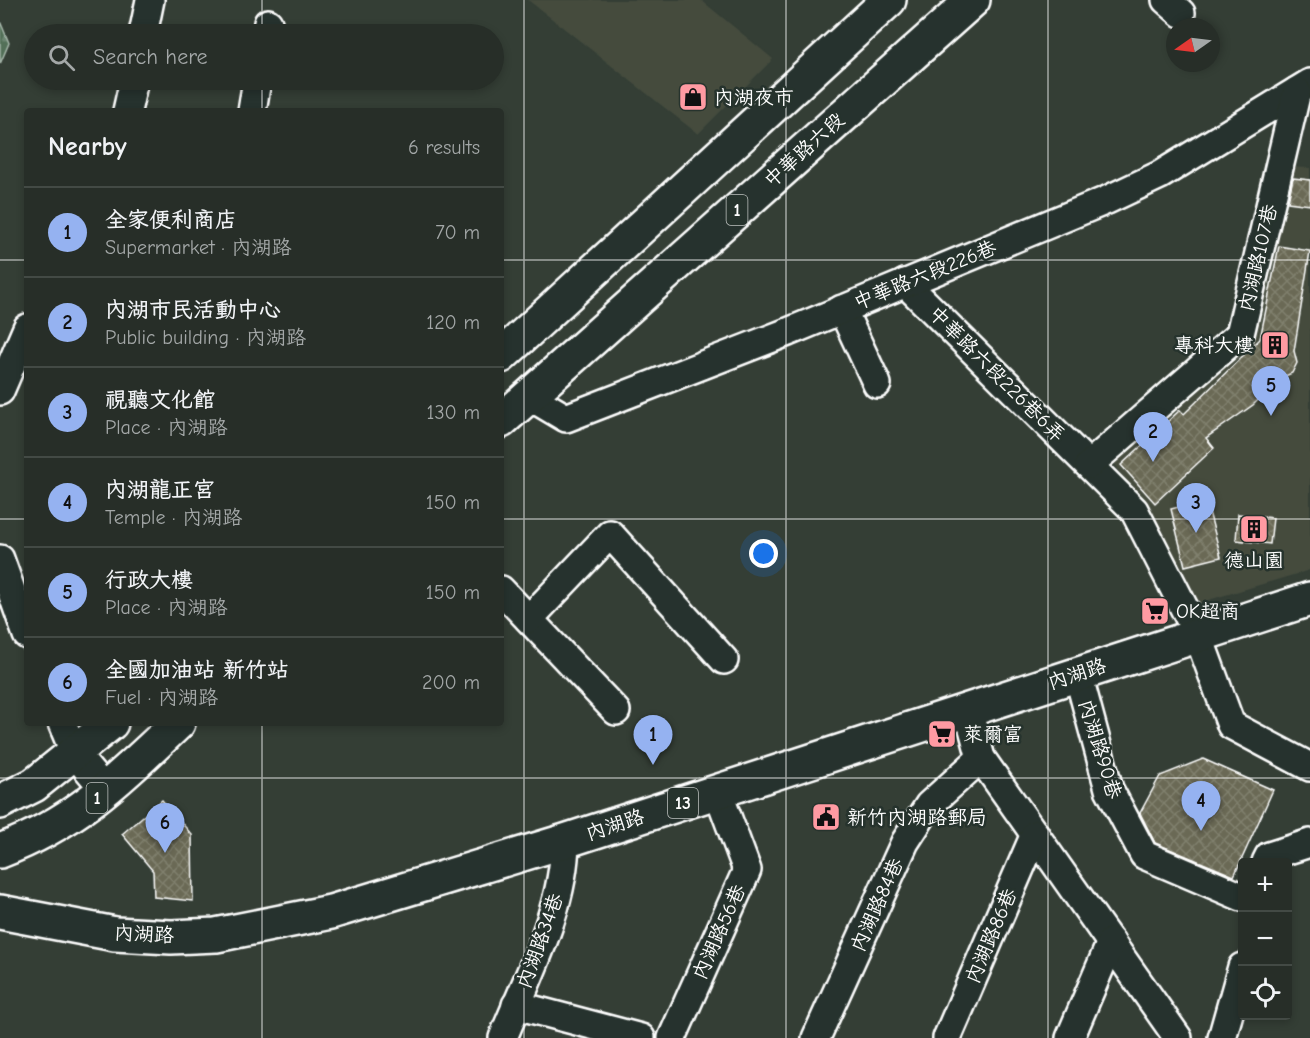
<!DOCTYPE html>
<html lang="en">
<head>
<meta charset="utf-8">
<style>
  body { margin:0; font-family:"Comic Neue","LXGW WenKai TC",sans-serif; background:#2f3630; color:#f1f3f6 }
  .controls { position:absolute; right:18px; bottom:18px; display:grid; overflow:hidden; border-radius:6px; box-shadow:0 3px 9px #0003 }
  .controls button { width:54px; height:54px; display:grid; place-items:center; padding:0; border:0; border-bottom:2px solid #434a45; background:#272e28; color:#f1f3f6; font:30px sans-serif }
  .compass { position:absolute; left:1166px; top:18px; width:54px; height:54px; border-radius:50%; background:#272e28; box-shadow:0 3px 9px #0003; rotate:256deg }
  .you { position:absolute; left:764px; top:554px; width:21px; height:21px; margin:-15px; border:4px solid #fff; border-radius:50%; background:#1a73e8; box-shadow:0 0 0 9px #1a73e833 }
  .badge { display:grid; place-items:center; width:39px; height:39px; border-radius:50%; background:#95b2f1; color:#111; font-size:20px; font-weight:700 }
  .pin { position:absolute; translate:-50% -50px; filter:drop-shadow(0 2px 3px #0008) }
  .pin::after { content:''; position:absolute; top:32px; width:21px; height:18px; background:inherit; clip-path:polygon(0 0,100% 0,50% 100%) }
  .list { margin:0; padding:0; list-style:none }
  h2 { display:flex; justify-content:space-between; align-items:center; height:78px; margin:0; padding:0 24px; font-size:26px }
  h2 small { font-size:20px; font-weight:400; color:#a4a8a8 }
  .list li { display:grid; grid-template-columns:39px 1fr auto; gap:18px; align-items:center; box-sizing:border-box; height:90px; padding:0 24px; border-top:2px solid #434a45 }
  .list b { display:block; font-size:22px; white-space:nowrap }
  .list p { margin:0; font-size:20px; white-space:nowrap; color:#a4a8a8 }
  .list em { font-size:20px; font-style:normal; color:#a4a8a8 }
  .icon { flex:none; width:33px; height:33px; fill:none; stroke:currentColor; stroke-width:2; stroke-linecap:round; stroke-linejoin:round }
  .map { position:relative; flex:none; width:1310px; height:1038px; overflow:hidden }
  .search { position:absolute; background:#272e28; box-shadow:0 3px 9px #0003; left:24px; top:24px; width:480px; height:66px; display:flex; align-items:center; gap:15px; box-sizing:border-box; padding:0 21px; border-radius:33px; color:#a4a8a8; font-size:22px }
  .panel { position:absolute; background:#272e28; box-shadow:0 3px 9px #0003; left:24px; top:108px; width:480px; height:618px; border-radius:6px }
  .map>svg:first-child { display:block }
  .built { fill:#444b3e }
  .forest { fill:url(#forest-firs); stroke:#a8b8ac; stroke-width:1.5 }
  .building { fill:url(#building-cross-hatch); stroke:#fff; stroke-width:1.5 }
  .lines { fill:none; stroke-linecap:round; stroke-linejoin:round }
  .minor-casing { stroke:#fff; stroke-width:32 }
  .major-casing { stroke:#fff; stroke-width:38 }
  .minor { stroke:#26332d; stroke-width:27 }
  .major { stroke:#26332d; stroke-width:33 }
  .grid { fill:none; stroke:#fff; stroke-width:1.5; stroke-opacity:0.55 }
  .labels { text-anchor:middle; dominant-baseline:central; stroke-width:5; stroke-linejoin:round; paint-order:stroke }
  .shield { fill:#26332d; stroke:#bec2c0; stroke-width:1.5 }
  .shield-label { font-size:18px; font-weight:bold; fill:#fff }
  .poi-label { font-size:20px; fill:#fff; stroke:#26332d; text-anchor:start }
  .street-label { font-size:20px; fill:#fff; stroke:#26332d }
</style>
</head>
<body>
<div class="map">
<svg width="1310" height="1038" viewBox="0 0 1310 1038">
  <defs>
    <pattern id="forest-firs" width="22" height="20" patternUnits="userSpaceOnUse" patternTransform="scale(1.5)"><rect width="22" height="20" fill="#527058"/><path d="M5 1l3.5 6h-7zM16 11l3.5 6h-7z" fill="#6c8571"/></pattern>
    <pattern id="building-cross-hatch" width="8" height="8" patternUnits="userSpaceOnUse" patternTransform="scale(1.5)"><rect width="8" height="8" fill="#6a6954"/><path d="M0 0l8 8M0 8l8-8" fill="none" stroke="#80806e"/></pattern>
  </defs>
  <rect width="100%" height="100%" fill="#343e35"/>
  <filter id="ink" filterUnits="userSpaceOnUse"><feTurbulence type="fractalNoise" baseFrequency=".0167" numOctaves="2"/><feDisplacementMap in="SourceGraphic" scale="12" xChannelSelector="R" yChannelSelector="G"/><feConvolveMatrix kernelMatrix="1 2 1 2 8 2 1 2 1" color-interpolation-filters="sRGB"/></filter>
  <g filter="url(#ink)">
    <!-- built -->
    <g class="built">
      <polygon points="528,0 701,0 773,59 698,134"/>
      <polygon points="1288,167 1310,168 1310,570 1195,604 1112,459 1253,329"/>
    </g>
    <!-- forest -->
    <polygon class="forest" points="0,21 9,43 0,64"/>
    <!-- building -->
    <g class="building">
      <polygon points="1293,178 1310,180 1310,205 1288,202"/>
      <polygon points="1279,246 1310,251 1294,351 1297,363 1292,373 1281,378 1253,405 1206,438 1214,448 1155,503 1121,465 1180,410 1184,414 1260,339"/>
      <polygon points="1206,500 1221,557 1185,566 1171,509"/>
      <polygon points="1238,514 1273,518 1270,544 1236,540"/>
      <polygon points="1203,759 1273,790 1234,876 1155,843 1140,813 1160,776"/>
      <polygon points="162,800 192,835 193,901 154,897 153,871 122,834"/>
    </g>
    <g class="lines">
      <!-- minor casing -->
      <g class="minor-casing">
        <g id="minor">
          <polyline points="1166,0 1181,13"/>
          <polyline points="143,34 150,0"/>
          <polyline points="266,34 268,23"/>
          <polyline points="127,111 134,80"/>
          <polyline points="252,111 257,80"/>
          <polyline points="905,283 1134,510 1198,635 1231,725 1310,767"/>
          <polyline points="842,309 877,384"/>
          <polyline points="0,391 27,328"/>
          <polyline points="529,396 566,418 788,332 1107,200 1160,175 1310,83"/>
          <polyline points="1089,465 1240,334 1297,91"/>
          <polyline points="0,559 27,635"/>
          <polyline points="501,590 616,711"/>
          <polyline points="529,619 610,534 724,660"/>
          <polyline points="1078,674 1109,789 1144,855 1242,897"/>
          <polyline points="968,710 981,758 1178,1038"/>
          <polyline points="62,723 75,754 106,791"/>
          <polyline points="1266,862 1269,856 1310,843"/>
          <polyline points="516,1005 641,1038"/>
          <path d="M503,1038c25,-63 61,-128 62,-197"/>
          <polyline points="672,1038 747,870 718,792"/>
          <polyline points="816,1038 905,842 929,805 981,758"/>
          <polyline points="947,1038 1035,834"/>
          <polyline points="1070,1038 1111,942"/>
          <polyline points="1222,1038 1242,967"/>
        </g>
      </g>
      <!-- major casing -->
      <g class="major-casing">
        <g id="major">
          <polyline points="501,356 889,0"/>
          <polyline points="501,421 973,0"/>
          <polyline points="0,802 34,785 111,723"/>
          <path d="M0,851c77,-29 120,-73 178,-128"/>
          <polyline points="0,912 115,934 171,937 216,935 331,912 565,841 1310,599"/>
        </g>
      </g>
      <!-- minor -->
      <use href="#minor" class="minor"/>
      <!-- major -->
      <use href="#major" class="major"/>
    </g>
  </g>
  <!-- grid -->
  <path class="grid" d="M262,0v34M524,0v1038M786,0v1038M1048,0v1038M262,80v31M0,260h27M501,260h809M0,519h27M501,519h809M262,723v315M0,778h1310"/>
  <!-- icons -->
  <defs>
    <g id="shop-square" transform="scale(1.5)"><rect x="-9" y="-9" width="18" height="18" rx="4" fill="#ff9aa2" stroke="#26332d"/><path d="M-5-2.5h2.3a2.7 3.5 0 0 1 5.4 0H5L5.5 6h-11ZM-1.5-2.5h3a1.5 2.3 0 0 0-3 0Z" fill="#111"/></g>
    <g id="building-square" transform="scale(1.5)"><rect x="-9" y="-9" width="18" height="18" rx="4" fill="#ff9aa2" stroke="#26332d"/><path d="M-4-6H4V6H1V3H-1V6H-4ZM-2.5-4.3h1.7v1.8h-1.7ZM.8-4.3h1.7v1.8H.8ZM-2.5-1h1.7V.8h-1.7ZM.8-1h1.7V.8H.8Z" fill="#111"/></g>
    <g id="supermarket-square" transform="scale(1.5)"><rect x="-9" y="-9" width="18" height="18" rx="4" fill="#ff9aa2" stroke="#26332d"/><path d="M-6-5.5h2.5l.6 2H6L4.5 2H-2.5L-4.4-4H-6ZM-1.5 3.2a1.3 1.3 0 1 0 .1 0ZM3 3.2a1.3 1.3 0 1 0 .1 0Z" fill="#111"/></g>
    <g id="civic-square" transform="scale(1.5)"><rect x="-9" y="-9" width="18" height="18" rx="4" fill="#ff9aa2" stroke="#26332d"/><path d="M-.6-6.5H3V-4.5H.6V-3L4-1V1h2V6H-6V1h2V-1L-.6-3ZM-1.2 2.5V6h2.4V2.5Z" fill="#111"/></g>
  </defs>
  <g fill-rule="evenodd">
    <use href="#shop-square" x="693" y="97"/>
    <use href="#building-square" x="1275" y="345"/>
    <use href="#building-square" x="1254" y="529"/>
    <use href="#supermarket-square" x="1155" y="611"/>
    <use href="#supermarket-square" x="942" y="734"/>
    <use href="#civic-square" x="826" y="817"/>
  </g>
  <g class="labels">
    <!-- shield labels -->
    <g class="shield">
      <rect x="726.5" y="195" width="21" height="30" rx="4.5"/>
      <rect x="86.5" y="783" width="21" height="30" rx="4.5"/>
      <rect x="668" y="788" width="30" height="30" rx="4.5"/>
    </g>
    <g class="shield-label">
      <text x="737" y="210">1</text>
      <text x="97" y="798">1</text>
      <text x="683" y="803">13</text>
    </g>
    <!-- poi labels -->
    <g class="poi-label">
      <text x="714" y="97">內湖夜市</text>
      <text x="1254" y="345" text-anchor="end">專科大樓</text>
      <text x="1254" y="560" text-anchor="middle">德山園</text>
      <text x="1176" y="611">OK超商</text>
      <text x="963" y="734">萊爾富</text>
      <text x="847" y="817">新竹內湖路郵局</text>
    </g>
    <!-- street labels -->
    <g class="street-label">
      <text transform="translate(804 150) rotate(-42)">中華路六段</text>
      <text transform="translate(1258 258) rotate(-77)">內湖路107巷</text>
      <text transform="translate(925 275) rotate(-22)">中華路六段226巷</text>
      <text transform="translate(997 374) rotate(45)">中華路六段226巷6弄</text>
      <text transform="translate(1077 674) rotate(-18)">內湖路</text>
      <text transform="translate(1100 749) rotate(73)">內湖路90巷</text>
      <text transform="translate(615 825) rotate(-18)">內湖路</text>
      <text transform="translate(877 905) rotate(-66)">內湖路84巷</text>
      <text transform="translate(719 932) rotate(-66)">內湖路56巷</text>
      <text transform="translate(144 934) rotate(3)">內湖路</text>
      <text transform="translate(991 936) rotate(-67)">內湖路86巷</text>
      <text transform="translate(540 941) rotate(-70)">內湖路34巷</text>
    </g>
  </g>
</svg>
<div class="controls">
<button>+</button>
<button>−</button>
<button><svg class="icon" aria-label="locate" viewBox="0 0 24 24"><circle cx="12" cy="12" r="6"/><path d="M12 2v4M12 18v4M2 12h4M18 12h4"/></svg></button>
</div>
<svg class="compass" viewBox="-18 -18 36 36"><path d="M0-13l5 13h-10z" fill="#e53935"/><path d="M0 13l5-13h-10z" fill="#a4a8a8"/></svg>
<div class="you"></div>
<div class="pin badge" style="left:653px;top:765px">1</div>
<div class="pin badge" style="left:1153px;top:462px">2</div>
<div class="pin badge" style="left:1196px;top:533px">3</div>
<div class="pin badge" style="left:1201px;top:831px">4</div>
<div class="pin badge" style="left:1271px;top:416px">5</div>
<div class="pin badge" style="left:165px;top:853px">6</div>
<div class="search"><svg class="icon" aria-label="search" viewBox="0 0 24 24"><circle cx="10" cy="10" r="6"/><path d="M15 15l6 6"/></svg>Search here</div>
<section class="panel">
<h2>Nearby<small>6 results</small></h2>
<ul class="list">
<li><span class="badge">1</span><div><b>全家便利商店</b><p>Supermarket · 內湖路</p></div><em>70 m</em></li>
<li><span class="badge">2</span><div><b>內湖市民活動中心</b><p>Public building · 內湖路</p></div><em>120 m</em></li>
<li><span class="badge">3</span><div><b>視聽文化館</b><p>Place · 內湖路</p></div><em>130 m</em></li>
<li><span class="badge">4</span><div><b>內湖龍正宮</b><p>Temple · 內湖路</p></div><em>150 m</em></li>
<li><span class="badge">5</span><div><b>行政大樓</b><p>Place · 內湖路</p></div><em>150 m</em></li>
<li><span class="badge">6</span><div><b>全國加油站 新竹站</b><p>Fuel · 內湖路</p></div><em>200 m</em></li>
</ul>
</section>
</div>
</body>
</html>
